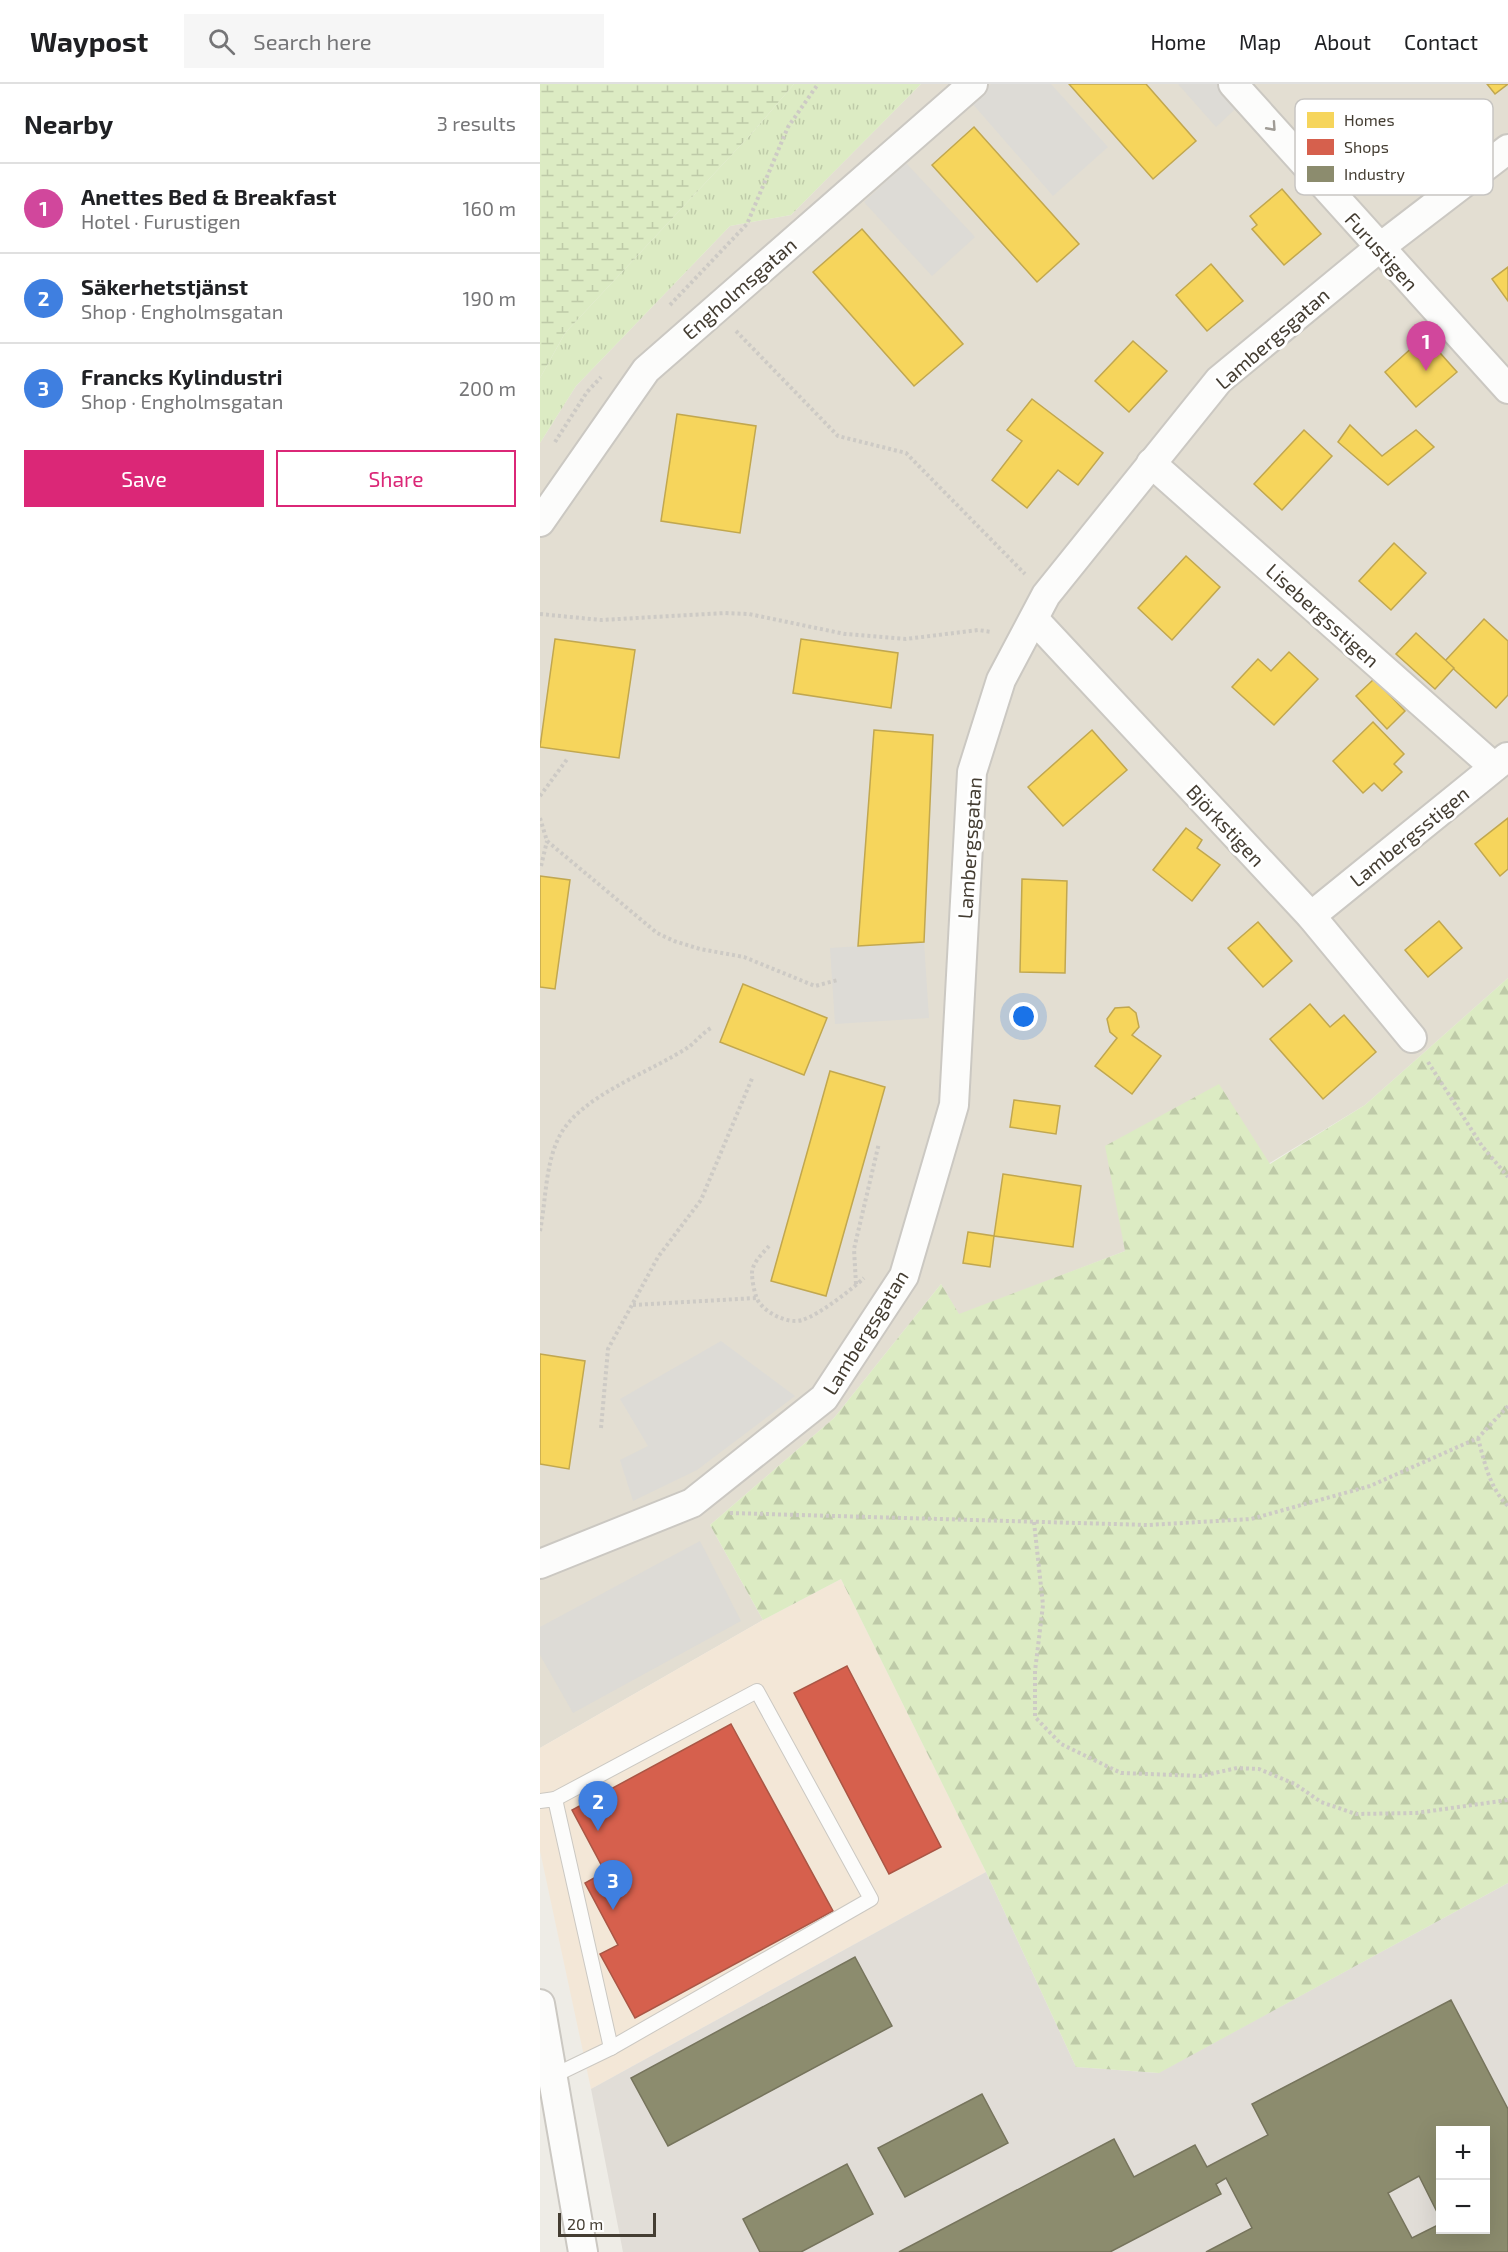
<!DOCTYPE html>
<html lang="en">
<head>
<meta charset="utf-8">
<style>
  body { margin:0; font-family:"Exo 2",sans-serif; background:#f6f6f6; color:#202124 }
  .controls { position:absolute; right:18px; bottom:18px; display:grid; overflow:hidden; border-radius:0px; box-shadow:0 6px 24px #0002 }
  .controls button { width:54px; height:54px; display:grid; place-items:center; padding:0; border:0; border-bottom:2px solid #e0e0e0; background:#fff; color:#202124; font:30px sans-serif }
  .scale { position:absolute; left:18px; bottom:15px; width:98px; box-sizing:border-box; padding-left:6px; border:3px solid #443d32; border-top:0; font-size:16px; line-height:21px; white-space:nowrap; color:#443d32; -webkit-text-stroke:4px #fff; paint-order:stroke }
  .you { position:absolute; left:484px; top:933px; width:21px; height:21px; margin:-15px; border:4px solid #fff; border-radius:50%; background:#1a73e8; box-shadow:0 0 0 9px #1a73e833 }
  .badge { display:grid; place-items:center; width:39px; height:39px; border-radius:50%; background:#db2777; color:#fff; font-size:20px; font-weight:700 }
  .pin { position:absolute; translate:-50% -50px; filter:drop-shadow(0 2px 3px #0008) }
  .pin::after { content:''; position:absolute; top:32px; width:21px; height:18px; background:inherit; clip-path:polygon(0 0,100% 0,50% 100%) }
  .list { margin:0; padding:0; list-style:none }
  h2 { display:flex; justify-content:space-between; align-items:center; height:78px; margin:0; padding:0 24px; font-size:26px }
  h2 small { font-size:20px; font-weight:400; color:#757577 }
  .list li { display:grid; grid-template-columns:39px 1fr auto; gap:18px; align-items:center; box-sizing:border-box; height:90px; padding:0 24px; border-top:2px solid #e0e0e0 }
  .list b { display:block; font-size:22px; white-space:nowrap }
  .list p { margin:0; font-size:20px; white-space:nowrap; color:#757577 }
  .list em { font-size:20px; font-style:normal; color:#757577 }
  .actions { display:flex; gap:12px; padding:18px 24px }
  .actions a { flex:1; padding:14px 0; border:2px solid #db2777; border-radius:0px; text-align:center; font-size:21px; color:#db2777 }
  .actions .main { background:#db2777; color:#fff }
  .icon { flex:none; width:33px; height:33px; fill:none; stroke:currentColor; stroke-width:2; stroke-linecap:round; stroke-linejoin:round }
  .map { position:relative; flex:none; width:968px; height:2168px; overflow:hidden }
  header { display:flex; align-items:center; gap:36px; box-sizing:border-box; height:84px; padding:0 30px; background:#fff; border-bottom:2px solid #e0e0e0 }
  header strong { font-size:28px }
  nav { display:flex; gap:33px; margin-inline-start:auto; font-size:21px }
  .search { width:420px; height:54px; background:#f6f6f6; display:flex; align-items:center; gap:15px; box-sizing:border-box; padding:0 21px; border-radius:0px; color:#757577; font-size:22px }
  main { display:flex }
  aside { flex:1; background:#fff }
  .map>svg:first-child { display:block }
  .residential { fill:#e3ded2 }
  .commercial { fill:#f3e7d7 }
  .industrial { fill:#e1ddd7; fill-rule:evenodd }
  .grass { fill:url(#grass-tufts) }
  .forest { fill:url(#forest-firs) }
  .wetland { fill:url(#wetland-marsh) }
  .parking { fill:#dddbd6 }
  .homes { fill:#f6d55c; stroke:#c1a74f; stroke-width:1.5 }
  .shops { fill:#d6604d; stroke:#aa5645; stroke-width:1.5 }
  .industry { fill:#8c8c6e; stroke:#76745c; stroke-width:1.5; fill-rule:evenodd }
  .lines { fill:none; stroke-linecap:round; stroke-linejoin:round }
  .lane-casing { stroke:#cbc8c2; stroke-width:16 }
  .street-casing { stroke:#cbc8c2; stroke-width:32 }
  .path { stroke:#cdcac5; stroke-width:4; stroke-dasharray:3 3; stroke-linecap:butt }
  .lane { stroke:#fcfcfb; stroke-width:14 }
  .street { stroke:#fcfcfb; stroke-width:28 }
  .oneway { stroke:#a09c96 }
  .labels { text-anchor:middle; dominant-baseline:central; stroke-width:6; stroke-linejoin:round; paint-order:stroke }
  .street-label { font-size:20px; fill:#443d32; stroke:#fff }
  .key { fill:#fff; stroke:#c7c5c2; stroke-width:1.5 }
  .key-label { font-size:16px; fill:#443d32 }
</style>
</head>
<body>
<header>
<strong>Waypost</strong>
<div class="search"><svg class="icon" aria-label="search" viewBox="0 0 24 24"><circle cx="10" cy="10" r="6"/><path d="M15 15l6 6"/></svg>Search here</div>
<nav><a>Home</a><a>Map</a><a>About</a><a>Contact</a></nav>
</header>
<main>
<aside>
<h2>Nearby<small>3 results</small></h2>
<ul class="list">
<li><span class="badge" style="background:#d1479c">1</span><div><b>Anettes Bed &amp; Breakfast</b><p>Hotel · Furustigen</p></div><em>160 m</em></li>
<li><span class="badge" style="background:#3f7fe0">2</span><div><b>Säkerhetstjänst</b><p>Shop · Engholmsgatan</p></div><em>190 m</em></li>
<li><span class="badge" style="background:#3f7fe0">3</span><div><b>Francks Kylindustri</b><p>Shop · Engholmsgatan</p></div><em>200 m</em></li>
</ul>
<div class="actions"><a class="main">Save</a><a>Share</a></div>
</aside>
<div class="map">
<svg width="968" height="2168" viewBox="0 0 968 2168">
  <defs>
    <pattern id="grass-tufts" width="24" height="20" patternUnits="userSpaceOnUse" patternTransform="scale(1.5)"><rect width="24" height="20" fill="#dcebc3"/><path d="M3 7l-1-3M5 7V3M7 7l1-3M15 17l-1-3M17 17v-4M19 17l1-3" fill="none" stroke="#becaa8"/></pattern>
    <pattern id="forest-firs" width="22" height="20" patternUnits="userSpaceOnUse" patternTransform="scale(1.5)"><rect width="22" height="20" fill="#dcebc3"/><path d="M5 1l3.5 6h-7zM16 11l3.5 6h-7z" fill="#becaa8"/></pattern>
    <pattern id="wetland-marsh" width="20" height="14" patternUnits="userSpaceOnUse" patternTransform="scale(1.5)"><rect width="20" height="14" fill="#dcebc3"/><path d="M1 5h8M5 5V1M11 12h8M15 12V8" fill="none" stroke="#becaa8"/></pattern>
  </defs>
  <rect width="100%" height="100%" fill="#eeece6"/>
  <!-- residential -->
  <polygon class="residential" points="381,0 968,0 968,894 825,1021 585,1167 419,1231 401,1200 294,1334 170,1441 223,1536 0,1664 0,359 36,302 190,142 251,131"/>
  <!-- commercial -->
  <polygon class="commercial" points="301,1495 446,1788 51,2005 0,1767 0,1664 223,1536"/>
  <!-- industrial -->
  <path class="industrial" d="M446,1788l90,195 82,6 350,-190v369h-885l-32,-163zM900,2046h46v100h-46z"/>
  <!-- grass -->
  <polygon class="grass" points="254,0 381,0 251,131 190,142 36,302 0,359 0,294 25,249 213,48"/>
  <!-- forest -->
  <polygon class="forest" points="968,894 968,1799 619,1989 536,1983 446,1788 301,1495 223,1536 170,1441 294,1334 401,1200 419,1230 585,1167 565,1062 679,1000 730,1080 825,1021"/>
  <!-- wetland -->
  <polygon class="wetland" points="0,0 254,0 213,48 25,249 0,294"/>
  <!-- parking -->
  <g class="parking">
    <polygon points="451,0 511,0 568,63 513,112 431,18"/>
    <polygon points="638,0 693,0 706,15 676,43"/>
    <polygon points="366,79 435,153 392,192 324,118"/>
    <polygon points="384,858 389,934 295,940 290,864"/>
    <polygon points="181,1257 255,1312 157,1386 93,1417 80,1376 108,1362 80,1315"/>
    <polygon points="160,1457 201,1537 33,1629 0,1571 0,1543"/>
  </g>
  <!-- homes -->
  <g class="homes">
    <polygon points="529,0 606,0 656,57 613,95"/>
    <polygon points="947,0 968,0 955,10"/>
    <polygon points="434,43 539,160 497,198 392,81"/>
    <polygon points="742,105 781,150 744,181 712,145 717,141 710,132"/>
    <polygon points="322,145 423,260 374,302 273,188"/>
    <polygon points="671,180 703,217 667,247 636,211"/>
    <polygon points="968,183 968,217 952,195"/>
    <polygon points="885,252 917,288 876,323 845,288"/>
    <polygon points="593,257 627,287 589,328 555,297"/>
    <polygon points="492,315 563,369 538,401 518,386 487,424 452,396 482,357 467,346"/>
    <polygon points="137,330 216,342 200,449 121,437"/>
    <polygon points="810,341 842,372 876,346 894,363 848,401 798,358"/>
    <polygon points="764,346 792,372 742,426 714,400"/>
    <polygon points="854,459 886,489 851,526 819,497"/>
    <polygon points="646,472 680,503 632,556 598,524"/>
    <polygon points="944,535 968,557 968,611 956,624 905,577"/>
    <polygon points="876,549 914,584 895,605 856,570"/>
    <polygon points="15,555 95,566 79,674 0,663"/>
    <polygon points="261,555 358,569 351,624 253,609"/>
    <polygon points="749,568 778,595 734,641 692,603 718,575 731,587"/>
    <polygon points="834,595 865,627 847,645 816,612"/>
    <polygon points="833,638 864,670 854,680 862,688 842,707 834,699 823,709 793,677"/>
    <polygon points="334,646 393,651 384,858 318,862"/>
    <polygon points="552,646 587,686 523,742 488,703"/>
    <polygon points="968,734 968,785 960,792 935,760"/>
    <polygon points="646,744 662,756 657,764 680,781 652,817 613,786"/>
    <polygon points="0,792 30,796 15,905 0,903"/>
    <polygon points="482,795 527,797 525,889 480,888"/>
    <polygon points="899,837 922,864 888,893 865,866"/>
    <polygon points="718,838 752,877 723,903 688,864"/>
    <polygon points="203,900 287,934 264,991 180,958"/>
    <polygon points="770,920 790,943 804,931 836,968 783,1015 730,955"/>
    <polygon points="589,923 596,929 599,943 592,951 621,972 592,1010 555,982 577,954 570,948 567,935 575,924"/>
    <polygon points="290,987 345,1003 286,1212 231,1197"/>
    <polygon points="474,1016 520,1022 516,1050 470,1043"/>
    <polygon points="463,1090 541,1102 533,1163 454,1152"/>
    <polygon points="428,1148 454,1152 450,1183 423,1179"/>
    <polygon points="0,1270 45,1277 29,1385 0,1380"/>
  </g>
  <!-- shops -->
  <g class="shops">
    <polygon points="307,1582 401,1763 349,1790 254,1609"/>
    <polygon points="191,1640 293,1827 95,1934 60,1870 78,1861 45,1799 65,1788 32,1726"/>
  </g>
  <!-- industry -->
  <g class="industry">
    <polygon points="315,1873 352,1942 128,2062 91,1994"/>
    <path d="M911,1916l57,109v143h-302l46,-24 -26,-50 -10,6 5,10 -111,58h-211l215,-113 20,38 61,-32 12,22 61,-32 -16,-31zM900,2046h46v100h-46v-6l-28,14 -24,-45 31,-17 21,42z"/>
    <polygon points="442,2010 468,2059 365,2113 338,2064"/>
    <polygon points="307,2080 333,2130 261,2168 220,2168 203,2135"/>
  </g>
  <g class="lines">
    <!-- lane casing -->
    <g class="lane-casing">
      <g id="lane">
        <polyline points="15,1715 217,1607 331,1815 71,1964"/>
        <polyline points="0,1717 15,1715 71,1964 13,1992"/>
      </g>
    </g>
    <!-- street casing -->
    <g class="street-casing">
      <g id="street">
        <polyline points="693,0 968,305"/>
        <polyline points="611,379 954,683"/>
        <polyline points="0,438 106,286 433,0"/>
        <polyline points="494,535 771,832 872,954"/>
        <polyline points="771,832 967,673"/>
        <polyline points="0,1480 152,1419 284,1314 364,1192 414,1021 432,688 461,596 506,511 679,296 839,164 968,65"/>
        <polyline points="0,1920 43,2168"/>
      </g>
    </g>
    <!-- path -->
    <g class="path">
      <polyline points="130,221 207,140 248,43 278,0"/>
      <polyline points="196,247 298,352 366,369 485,490"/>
      <polyline points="15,358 47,308 61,293"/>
      <polyline points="0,530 61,536 185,529 209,530 305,550 366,555 438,546 452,548"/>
      <polyline points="0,712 28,674"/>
      <polyline points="0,734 7,757 117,849 134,857 160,865 204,873 275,902 298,896"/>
      <polyline points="1,782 7,757"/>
      <polyline points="888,978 942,1062 968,1093"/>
      <path d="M0,1147c6,-30 5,-66 19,-94 21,-42 93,-65 131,-91 7,-6 13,-13 21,-18"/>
      <path d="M229,1162c-6,7 -17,17 -17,27 0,7 2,17 4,23 4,15 32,29 46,24 17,-5 49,-30 62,-42"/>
      <polyline points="316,1200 314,1165 339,1059"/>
      <polyline points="93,1221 216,1214"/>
      <polyline points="61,1344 68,1265 118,1173 161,1116 213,992"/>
      <path d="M938,1354c6,23 12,51 30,68"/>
      <polyline points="190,1429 608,1441 711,1435 830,1402 938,1354 968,1322"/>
      <polyline points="494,1438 503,1521 495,1587 495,1633 521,1660 581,1689 661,1692 697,1684 719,1685 755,1700 781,1718 816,1730 876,1729 968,1716"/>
    </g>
    <!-- lane -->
    <use href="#lane" class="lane"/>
    <!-- street -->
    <use href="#street" class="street"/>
  </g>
  <!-- one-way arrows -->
  <defs><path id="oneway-chevron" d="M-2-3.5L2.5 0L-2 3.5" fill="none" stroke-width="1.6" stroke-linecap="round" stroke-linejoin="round" transform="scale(1.5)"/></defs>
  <use class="oneway" href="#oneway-chevron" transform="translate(732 43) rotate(48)"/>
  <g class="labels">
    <!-- street labels -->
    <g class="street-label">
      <text transform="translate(842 167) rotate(48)">Furustigen</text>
      <text transform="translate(199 204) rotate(-41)">Engholmsgatan</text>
      <text transform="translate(732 254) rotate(-41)">Lambergsgatan</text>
      <text transform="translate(783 531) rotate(42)">Lisebergsstigen</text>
      <text transform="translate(686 741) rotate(47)">Björkstigen</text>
      <text transform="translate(869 752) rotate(-39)">Lambergsstigen</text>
      <text transform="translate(429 764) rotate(-86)">Lambergsgatan</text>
      <text transform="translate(325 1248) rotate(-58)">Lambergsgatan</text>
    </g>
  </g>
  <!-- legend -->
  <rect x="755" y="15" width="198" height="96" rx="9" class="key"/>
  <rect x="767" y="28" width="27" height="16" fill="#f6d55c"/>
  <rect x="767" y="55" width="27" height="16" fill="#d6604d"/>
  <rect x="767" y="82" width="27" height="16" fill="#8c8c6e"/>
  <g class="key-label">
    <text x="804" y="42">Homes</text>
    <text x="804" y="69">Shops</text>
    <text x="804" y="96">Industry</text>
  </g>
</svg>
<div class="controls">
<button>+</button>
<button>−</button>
</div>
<div class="scale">20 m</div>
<div class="you"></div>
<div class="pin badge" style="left:886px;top:287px;background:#d1479c">1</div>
<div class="pin badge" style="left:58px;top:1747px;background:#3f7fe0">2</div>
<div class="pin badge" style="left:73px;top:1826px;background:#3f7fe0">3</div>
</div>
</main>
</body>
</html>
